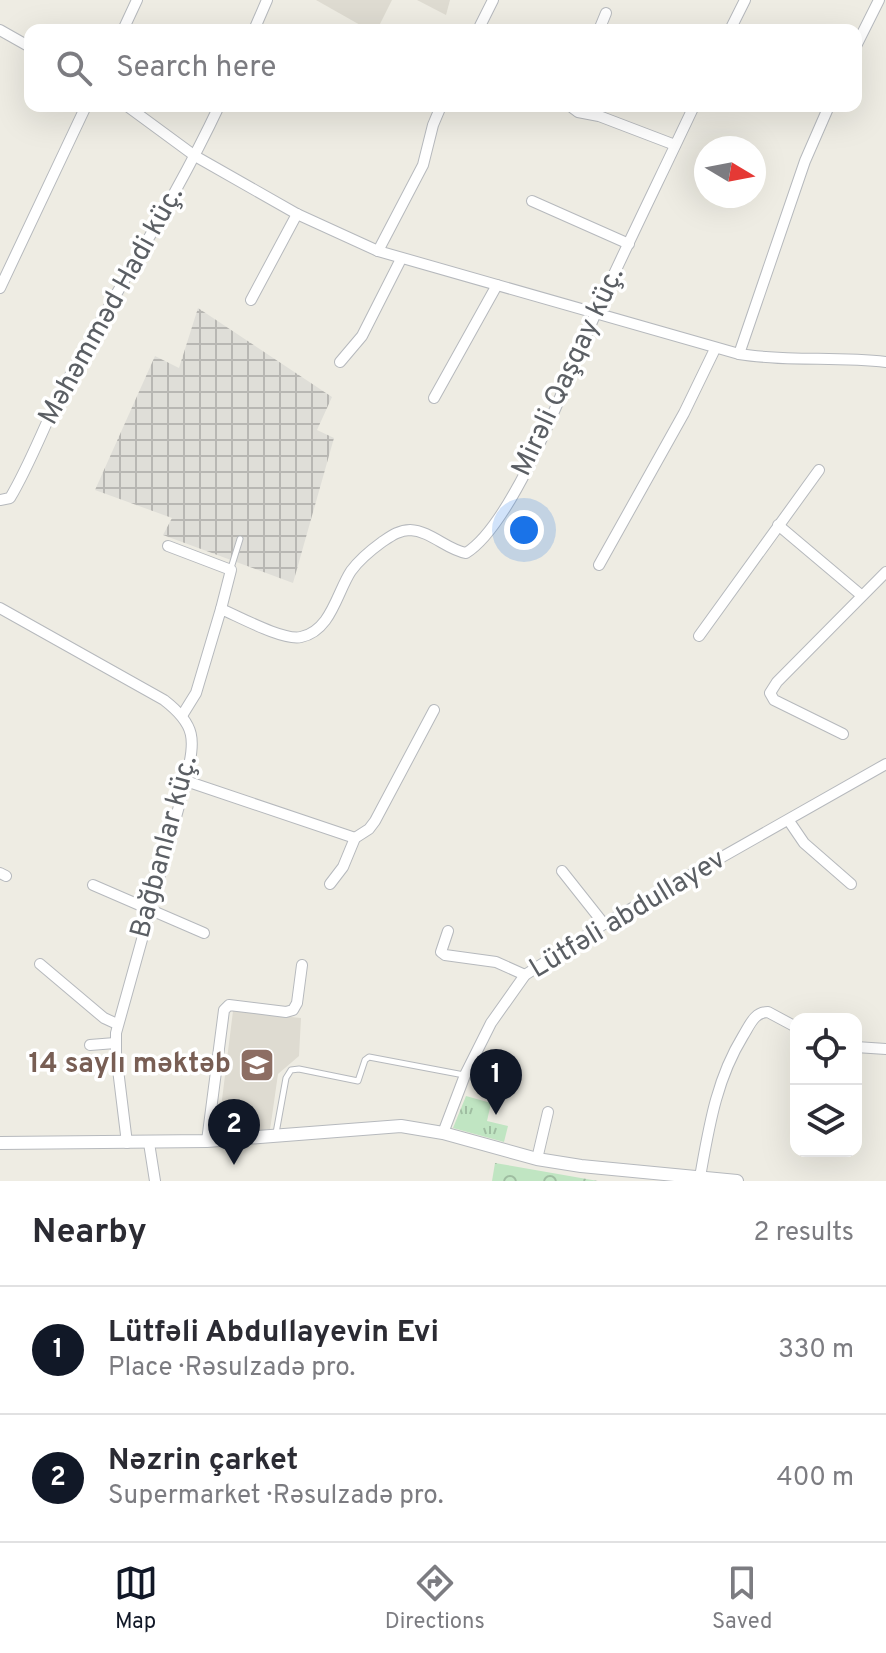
<!DOCTYPE html>
<html lang="en">
<head>
<meta charset="utf-8">
<style>
  body { margin:0; font-family:Overpass,sans-serif; background:#f2f2f3; color:#2b2b33 }
  .controls { position:absolute; right:24px; bottom:24px; display:grid; overflow:hidden; border-radius:16px; box-shadow:0 8px 32px #0002 }
  .controls button { width:72px; height:72px; display:grid; place-items:center; padding:0; border:0; border-bottom:2px solid #e1e1e2; background:#fff; color:#2b2b33; font:40px sans-serif }
  .compass { position:absolute; left:694px; top:136px; width:72px; height:72px; border-radius:50%; background:#fff; box-shadow:0 8px 32px #0002; rotate:100deg }
  .you { position:absolute; left:524px; top:530px; width:28px; height:28px; margin:-20px; border:6px solid #fff; border-radius:50%; background:#1a73e8; box-shadow:0 0 0 12px #1a73e833 }
  .badge { display:grid; place-items:center; width:52px; height:52px; border-radius:50%; background:#111827; color:#fff; font-size:26px; font-weight:700 }
  .pin { position:absolute; translate:-50% -66px; filter:drop-shadow(0 2px 4px #0008) }
  .pin::after { content:''; position:absolute; top:42px; width:28px; height:24px; background:inherit; clip-path:polygon(0 0,100% 0,50% 100%) }
  .list { margin:0; padding:0; list-style:none }
  h2 { display:flex; justify-content:space-between; align-items:center; height:104px; margin:0; padding:0 32px; font-size:34px }
  h2 small { font-size:26px; font-weight:400; color:#7c7c81 }
  .list li { display:grid; grid-template-columns:52px 1fr auto; gap:24px; align-items:center; box-sizing:border-box; height:128px; padding:0 32px; border-top:2px solid #e1e1e2 }
  .list b { display:block; font-size:30px; white-space:nowrap }
  .list p { margin:0; font-size:26px; white-space:nowrap; color:#7c7c81 }
  .list em { font-size:26px; font-style:normal; color:#7c7c81 }
  .icon { flex:none; width:44px; height:44px; fill:none; stroke:currentColor; stroke-width:2; stroke-linecap:round; stroke-linejoin:round }
  .map { position:relative; flex:none; width:886px; height:1181px; overflow:hidden }
  .search { position:absolute; background:#fff; box-shadow:0 8px 32px #0002; left:24px; right:24px; top:24px; height:88px; display:flex; align-items:center; gap:20px; box-sizing:border-box; padding:0 28px; border-radius:16px; color:#7c7c81; font-size:30px }
  .sheet { height:360px; background:#fff }
  nav { display:flex; justify-content:space-around; align-items:center; box-sizing:border-box; height:112px; border-top:2px solid #e1e1e2; background:#fff; font-size:22px; color:#7c7c81 }
  nav a { display:grid; justify-items:center; gap:4px }
  nav .on { color:#111827 }
  .map>svg:first-child { display:block }
  .industrial { fill:url(#industrial-grid) }
  .education { fill:#dedbd1 }
  .grass { fill:url(#grass-tufts) }
  .forest { fill:url(#forest-crowns) }
  .lines { fill:none; stroke-linecap:round; stroke-linejoin:round }
  .service-casing { stroke:#b6b9bd; stroke-width:7 }
  .minor-casing { stroke:#b6b9bd; stroke-width:12 }
  .tertiary-casing { stroke:#b6b9bd; stroke-width:14 }
  .service { stroke:#fff; stroke-width:5 }
  .minor { stroke:#fff; stroke-width:10 }
  .tertiary { stroke:#fff; stroke-width:12 }
  .labels { text-anchor:middle; dominant-baseline:central; stroke-width:7; stroke-linejoin:round; paint-order:stroke }
  .street-label { font-size:28px; fill:#5b5f64; stroke:#fff }
  .education-label { font-size:28px; font-weight:bold; fill:#785e54; stroke:#fff; text-anchor:end }
</style>
</head>
<body>
<div class="map">
<svg width="886" height="1181" viewBox="0 0 886 1181">
  <defs>
    <pattern id="industrial-grid" width="8" height="8" patternUnits="userSpaceOnUse" patternTransform="scale(2)"><rect width="8" height="8" fill="#dfded8"/><path d="M0 4h8M4 0v8" fill="none" stroke="#b8b7b3"/></pattern>
    <pattern id="grass-tufts" width="24" height="20" patternUnits="userSpaceOnUse" patternTransform="scale(2)"><rect width="24" height="20" fill="#c0e5c2"/><path d="M3 7l-1-3M5 7V3M7 7l1-3M15 17l-1-3M17 17v-4M19 17l1-3" fill="none" stroke="#9fbda1"/></pattern>
    <pattern id="forest-crowns" width="20" height="18" patternUnits="userSpaceOnUse" patternTransform="scale(2)"><rect width="20" height="18" fill="#c0e5c2"/><path d="M2 6a3 3 0 1 1 6 0M12 15a3 3 0 1 1 6 0" fill="none" stroke="#9fbda1"/></pattern>
  </defs>
  <rect width="100%" height="100%" fill="#eeece3"/>
  <!-- industrial -->
  <polygon class="industrial" points="198,308 332,397 317,430 334,438 293,583 163,535 172,518 95,490 155,356 179,368"/>
  <!-- education -->
  <g class="education">
    <polygon points="316,0 392,0 377,30 369,30"/>
    <polygon points="417,0 450,0 446,15"/>
    <polygon points="233,1011 301,1018 299,1056 278,1074 270,1130 218,1132"/>
  </g>
  <!-- grass -->
  <polygon class="grass" points="466,1096 491,1103 487,1121 508,1126 504,1142 453,1128"/>
  <!-- forest -->
  <polygon class="forest" points="495,1163 598,1181 492,1181"/>
  <g class="lines">
    <!-- service casing -->
    <g class="service-casing">
      <g id="service">
        <polyline points="231,568 240,539"/>
        <polyline points="276,1133 286,1078 291,1070 299,1069 358,1081 365,1060 369,1057 464,1075"/>
      </g>
    </g>
    <!-- minor casing -->
    <g class="minor-casing">
      <g id="minor">
        <polyline points="480,26 493,0"/>
        <polyline points="0,30 30,47"/>
        <polyline points="123,30 137,0"/>
        <polyline points="254,30 267,0"/>
        <polyline points="599,30 606,13"/>
        <polyline points="730,30 745,0"/>
        <polyline points="856,46 879,0"/>
        <path d="M127,106l68,50 102,58 81,37 361,103c48,8 98,2 147,8"/>
        <polyline points="570,106 578,112 599,116 675,145"/>
        <polyline points="532,201 629,244"/>
        <polyline points="378,251 423,165 433,125 441,106"/>
        <polyline points="0,288 86,106"/>
        <polyline points="251,300 297,214"/>
        <polyline points="739,354 805,161 829,106"/>
        <polyline points="340,362 362,336 401,259"/>
        <polyline points="434,398 497,285"/>
        <path d="M0,500l10,-2c22,-37 36,-78 56,-115 50,-93 108,-181 153,-277"/>
        <polyline points="778,525 861,595"/>
        <polyline points="168,546 231,570 221,609"/>
        <polyline points="599,565 684,413 715,349"/>
        <path d="M0,608l164,92c35,27 30,41 22,81l-70,252v20l11,90"/>
        <polyline points="699,636 819,470"/>
        <path d="M183,714l13,-21 25,-84c17,7 62,32 80,28 30,-6 36,-45 50,-66 8,-11 20,-21 31,-29 9,-6 17,-12 28,-12 21,1 37,20 56,23 49,-30 104,-182 129,-238 32,-70 66,-139 99,-209"/>
        <polyline points="843,734 774,700 770,693 777,682 886,572"/>
        <polyline points="186,781 355,838"/>
        <polyline points="789,821 804,843 851,884"/>
        <polyline points="562,871 604,924"/>
        <polyline points="0,873 6,876"/>
        <polyline points="330,884 343,867 355,838 369,829 375,821 434,710"/>
        <polyline points="93,885 204,933"/>
        <polyline points="448,931 441,952 445,955 496,962 525,975"/>
        <polyline points="40,964 104,1018 117,1024"/>
        <polyline points="90,1045 115,1043"/>
        <polyline points="856,1047 886,1049"/>
        <polyline points="443,1133 465,1075 491,1023 525,975 604,924 886,764"/>
        <polyline points="207,1141 224,1010 229,1005 286,1012 293,1010 297,1003 302,965"/>
        <polyline points="149,1143 155,1181"/>
        <polyline points="537,1159 548,1112"/>
        <path d="M700,1177c9,-50 16,-97 43,-141 7,-11 11,-24 25,-24l28,15"/>
      </g>
    </g>
    <!-- tertiary casing -->
    <g class="tertiary-casing">
      <polyline id="tertiary" points="0,1143 207,1141 401,1126 443,1133 537,1159 581,1166 737,1181"/>
    </g>
    <!-- service -->
    <use href="#service" class="service"/>
    <!-- minor -->
    <use href="#minor" class="minor"/>
    <!-- tertiary -->
    <use href="#tertiary" class="tertiary"/>
  </g>
  <!-- icons -->
  <defs>
    <g id="school-square" transform="scale(1.8)"><rect x="-9" y="-9" width="18" height="18" rx="4" fill="#8d6e63" stroke="#fff"/><path d="M0-5L7-2L0 1L-7-2ZM-4 1L0 2.5L4 1V4Q0 6-4 4Z" fill="#fff"/></g>
  </defs>
  <g fill-rule="evenodd">
    <use href="#school-square" x="257" y="1065"/>
  </g>
  <g class="labels">
    <!-- street labels -->
    <g class="street-label">
      <text transform="translate(112 306) rotate(-61)">Məhəmməd Hadi küç.</text>
      <text transform="translate(569 372) rotate(-65)">Mirəli Qaşqay küç.</text>
      <text transform="translate(165 847) rotate(-75)">Bağbanlar küç.</text>
      <text transform="translate(628 915) rotate(-31)">Lütfəli abdullayev</text>
    </g>
    <!-- education labels -->
    <g class="education-label">
      <text x="231" y="1065">14 saylı məktəb</text>
    </g>
  </g>
</svg>
<div class="controls">
<button><svg class="icon" aria-label="locate" viewBox="0 0 24 24"><circle cx="12" cy="12" r="6"/><path d="M12 2v4M12 18v4M2 12h4M18 12h4"/></svg></button>
<button><svg class="icon" aria-label="layers" viewBox="0 0 24 24"><path d="M12 4l9 5-9 5-9-5zM3 14l9 5 9-5"/></svg></button>
</div>
<svg class="compass" viewBox="-18 -18 36 36"><path d="M0-13l5 13h-10z" fill="#e53935"/><path d="M0 13l5-13h-10z" fill="#7c7c81"/></svg>
<div class="you"></div>
<div class="pin badge" style="left:496px;top:1115px">1</div>
<div class="pin badge" style="left:234px;top:1165px">2</div>
<div class="search"><svg class="icon" aria-label="search" viewBox="0 0 24 24"><circle cx="10" cy="10" r="6"/><path d="M15 15l6 6"/></svg>Search here</div>
</div>
<section class="sheet">
<h2>Nearby<small>2 results</small></h2>
<ul class="list">
<li><span class="badge">1</span><div><b>Lütfəli Abdullayevin Evi</b><p>Place · Rəsulzadə pro.</p></div><em>330 m</em></li>
<li><span class="badge">2</span><div><b>Nəzrin çarket</b><p>Supermarket · Rəsulzadə pro.</p></div><em>400 m</em></li>
</ul>
</section>
<nav>
<a class="on"><svg class="icon" aria-label="map" viewBox="0 0 24 24"><path d="M3 6l6-2 6 2 6-2v14l-6 2-6-2-6 2zM9 4v14M15 6v14"/></svg>Map</a>
<a><svg class="icon" aria-label="directions" viewBox="0 0 24 24"><path d="M12 3l9 9-9 9-9-9zM9 14v-3h6M13 9l2 2-2 2"/></svg>Directions</a>
<a><svg class="icon" aria-label="saved" viewBox="0 0 24 24"><path d="M7 4h10v16l-5-4-5 4z"/></svg>Saved</a>
</nav>
</body>
</html>
